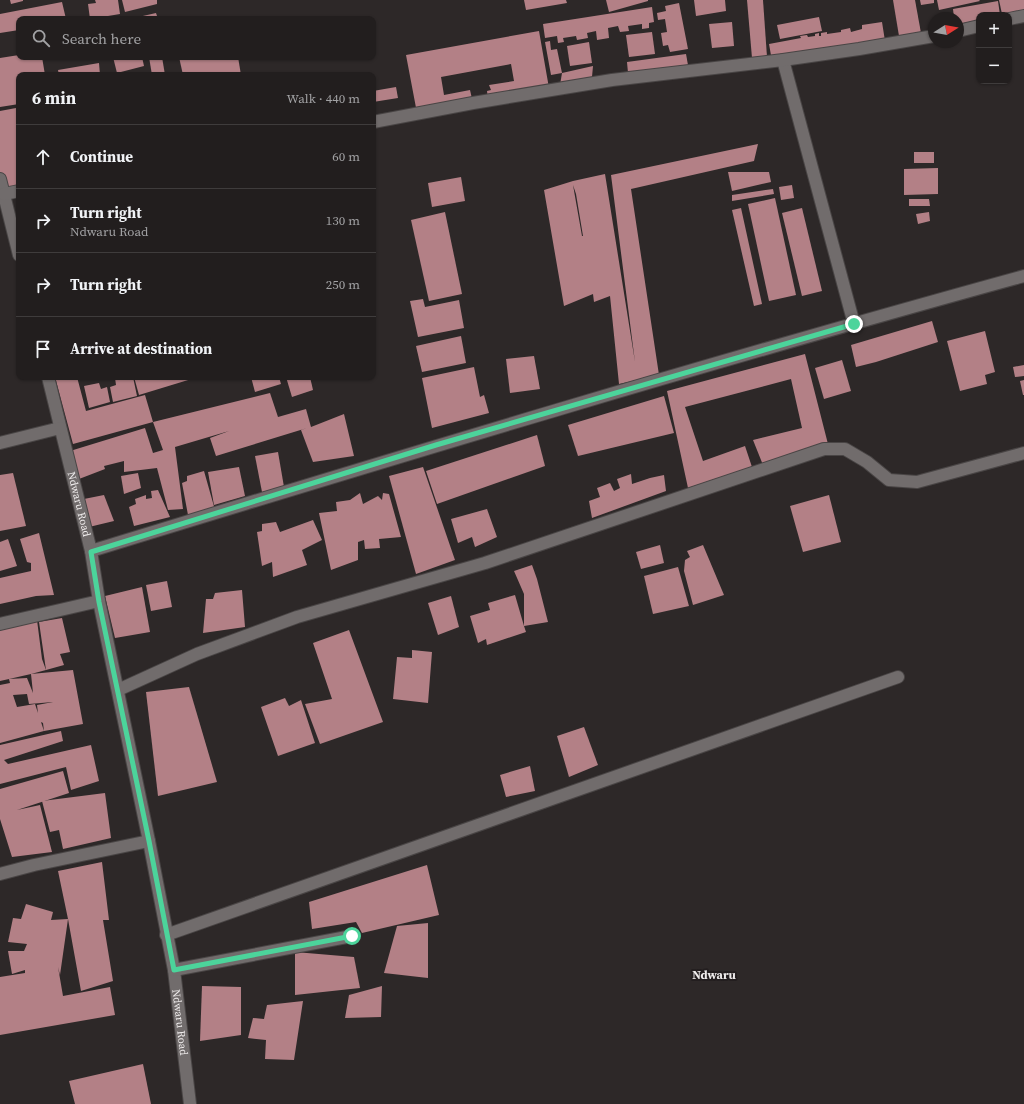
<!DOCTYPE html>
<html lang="en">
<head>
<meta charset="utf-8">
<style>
  body { margin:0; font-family:"Source Serif 4",serif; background:#2a2727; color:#f1f3f6 }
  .controls { position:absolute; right:12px; top:12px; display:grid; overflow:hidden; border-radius:8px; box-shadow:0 1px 3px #0004 }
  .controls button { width:36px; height:36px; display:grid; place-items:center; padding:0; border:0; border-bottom:1px solid #3f3c3c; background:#221e1e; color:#f1f3f6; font:20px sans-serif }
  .compass { position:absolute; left:928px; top:12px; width:36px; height:36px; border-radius:50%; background:#221e1e; box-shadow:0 1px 3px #0004; rotate:79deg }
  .stop { position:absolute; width:12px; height:12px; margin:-9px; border:3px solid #4cd49b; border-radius:50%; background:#fff }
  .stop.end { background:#4cd49b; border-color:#fff; box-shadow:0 1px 4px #0008 }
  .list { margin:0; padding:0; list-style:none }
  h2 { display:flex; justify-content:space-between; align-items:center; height:52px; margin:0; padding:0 16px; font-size:17px }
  h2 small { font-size:13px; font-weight:400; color:#a2a2a4 }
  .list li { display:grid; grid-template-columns:26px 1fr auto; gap:12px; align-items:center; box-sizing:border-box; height:64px; padding:0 16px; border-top:1px solid #3f3c3c }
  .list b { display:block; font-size:15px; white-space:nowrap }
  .list p { margin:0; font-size:13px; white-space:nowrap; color:#a2a2a4 }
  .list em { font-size:13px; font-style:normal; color:#a2a2a4 }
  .icon { flex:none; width:22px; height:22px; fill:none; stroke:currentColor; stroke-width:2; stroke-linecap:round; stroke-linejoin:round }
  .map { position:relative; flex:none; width:1024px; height:1104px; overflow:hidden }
  .search { position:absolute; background:#221e1e; box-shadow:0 1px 3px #0004; left:16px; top:16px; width:360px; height:44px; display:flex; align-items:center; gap:10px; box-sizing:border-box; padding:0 14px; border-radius:8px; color:#a2a2a4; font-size:15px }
  .panel { position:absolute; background:#221e1e; box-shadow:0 1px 3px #0004; left:16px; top:72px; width:360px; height:308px; border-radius:8px }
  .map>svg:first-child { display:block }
  .building { fill:#b38086; fill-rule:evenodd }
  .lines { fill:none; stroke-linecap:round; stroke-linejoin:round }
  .minor-casing { stroke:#494545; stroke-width:14 }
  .minor { stroke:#716c6c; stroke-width:12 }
  .route { stroke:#4cd49b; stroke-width:5 }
  .labels { text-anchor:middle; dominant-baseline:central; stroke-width:4; stroke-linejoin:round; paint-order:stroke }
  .street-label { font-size:11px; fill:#eeebeb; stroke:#231e1f }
  .neighbourhood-label { font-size:12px; font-weight:bold; fill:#eeebeb; stroke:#231e1f }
</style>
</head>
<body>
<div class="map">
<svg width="1024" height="1104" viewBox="0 0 1024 1104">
  <rect width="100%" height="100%" fill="#2d2828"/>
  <!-- building -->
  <g class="building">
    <polygon points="10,0 23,0 23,1 11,4"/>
    <polygon points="95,0 118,0 120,14 90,19 88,4 96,3"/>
    <polygon points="122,0 157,0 157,4 125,12"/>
    <polygon points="524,0 566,0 567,3 526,10"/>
    <polygon points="606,0 648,0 648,1 609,12"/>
    <polygon points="694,0 725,0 726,11 696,16"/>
    <polygon points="747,0 763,0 767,57 752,58"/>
    <polygon points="893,0 915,0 921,33 899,36"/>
    <polygon points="920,0 934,0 934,3 921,5"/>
    <polygon points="937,0 979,0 980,1 939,10"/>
    <polygon points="999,0 1024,0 1024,10 1002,14"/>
    <polygon points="998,1 1000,15 979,15 979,20 958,24 958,18 954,18 953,9"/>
    <polygon points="62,2 66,19 19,19 19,30 0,33 0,14"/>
    <polygon points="679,3 688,49 670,52 668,45 663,46 661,33 667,32 665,19 658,20 657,13 666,11 665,6"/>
    <polygon points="652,7 654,22 649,23 649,28 642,29 642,24 628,26 629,31 620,32 618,26 608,28 609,38 597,40 596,31 587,33 588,38 577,40 576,36 563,38 564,42 558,43 557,36 545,38 543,24"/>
    <polygon points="156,13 158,19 135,19 134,18"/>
    <polygon points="819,17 822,31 780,39 777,25"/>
    <polygon points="732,22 734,46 712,48 709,24"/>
    <polygon points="882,22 885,41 772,61 769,44 801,38 800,36 807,35 808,37 815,36 815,34 819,33 819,36 821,36 821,33 827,32 827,34 841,32 841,30 850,28 851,32 862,29 862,25"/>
    <polygon points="539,31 549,88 488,99 487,91 491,90 489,85 514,81 511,64 441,77 444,95 470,90 473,103 417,113 406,55"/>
    <polygon points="652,32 655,54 629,57 626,35"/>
    <polygon points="550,41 551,50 557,49 562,73 551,75 545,42"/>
    <polygon points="589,42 592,63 570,66 567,46"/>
    <polygon points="686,54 688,65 628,73 627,62"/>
    <polygon points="19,55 19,57 42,57 45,75 19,75 19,104 0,107 0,58"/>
    <polygon points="113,57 142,57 144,66 117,73"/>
    <polygon points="149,57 162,57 165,75 152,75"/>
    <polygon points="179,57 238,57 241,75 183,75"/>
    <polygon points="99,63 100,75 59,75 58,70"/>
    <polygon points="593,66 592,77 560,85 562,73"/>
    <polygon points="396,87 398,98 373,102 373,91"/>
    <polygon points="16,108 19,123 19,186 2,190 0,179 0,111"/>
    <path d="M758,144l-4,17 -123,28 28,186 -40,9 -9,-88 -16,6 -1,-8 -29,12 -20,-116 29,-9 32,-7 30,188 -24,-187zM573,185l3,9 7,42h-1z"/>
    <rect x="914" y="152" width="20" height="11"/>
    <polygon points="938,168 938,194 904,195 904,169"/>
    <polygon points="728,172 769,172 771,182 732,191"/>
    <polygon points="461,177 465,201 432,207 428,183"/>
    <polygon points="792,185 794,198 781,200 779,187"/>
    <polygon points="773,189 774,194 732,201 732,195"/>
    <polygon points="775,198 796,295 769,301 748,204"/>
    <polygon points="909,199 929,199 930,206 909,206"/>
    <polygon points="741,208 762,304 754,306 732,210"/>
    <polygon points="802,208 822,291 802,296 782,213"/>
    <polygon points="445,212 462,294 429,301 411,220"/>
    <polygon points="929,212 930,221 918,224 916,214"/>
    <polygon points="423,299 425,307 459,300 464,328 418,337 410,301"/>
    <polygon points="932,321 938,342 876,362 856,367 851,345"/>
    <polygon points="985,331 995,372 985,375 987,384 960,391 947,341"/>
    <polygon points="461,336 466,363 422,372 416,346"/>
    <polygon points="805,354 829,448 763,465 753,440 802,428 791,379 685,407 703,461 745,446 752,467 688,488 667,391"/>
    <polygon points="534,356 540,389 510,393 506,359"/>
    <polygon points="842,360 851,391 824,399 815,368"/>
    <polygon points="1024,365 1024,376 1015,377 1013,367"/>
    <polygon points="474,367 480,397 484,395 489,413 432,428 422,378"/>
    <polygon points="55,377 77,377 86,411 145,395 153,422 73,444"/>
    <polygon points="118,377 133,377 137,396 113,402 110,387 116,385 115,378"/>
    <polygon points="134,377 198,377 139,395"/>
    <polygon points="251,377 279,377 281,384 255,392"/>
    <polygon points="286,377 310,377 313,390 292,397"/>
    <polygon points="1024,380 1024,395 1023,395 1020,381"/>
    <polygon points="99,383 101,389 107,387 110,402 89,408 84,386"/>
    <polygon points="270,393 278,417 306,409 311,427 344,414 354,456 313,462 301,430 307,428 216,456 210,438 229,431 175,447 183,509 168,510 157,468 124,472 124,461 104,466 105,469 79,479 70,451 145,428 153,453 163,450 153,422"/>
    <polygon points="664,396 674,433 578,456 568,425"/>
    <polygon points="537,435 545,466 437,504 426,471"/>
    <polygon points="278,452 284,487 262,492 255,456"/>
    <polygon points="239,467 245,496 214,505 208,472"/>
    <polygon points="423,467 455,560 416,574 389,476"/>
    <polygon points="204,471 215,510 188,515 182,483 187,481 187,476"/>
    <polygon points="13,473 26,526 0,531 0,475"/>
    <polygon points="138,473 141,488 124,494 121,476"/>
    <polygon points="631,474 632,484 650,478 664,475 666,491 592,518 589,501 600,497 597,488 610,483 614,491 620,488 617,479"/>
    <polygon points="158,490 170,517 134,526 129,507 136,504 135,499 146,495 146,499 152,498 151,491"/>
    <polygon points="360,493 363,504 378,496 382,500 383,493 389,494 401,537 379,539 380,548 365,549 364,540 358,542 358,560 331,570 319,513 337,511 336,502 350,500"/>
    <polygon points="104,495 114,521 89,527 84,499"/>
    <polygon points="829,495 841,542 803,552 790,506"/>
    <polygon points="487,509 497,537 475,547 472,537 458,543 451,519"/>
    <polygon points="313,520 322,540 302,550 307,565 273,577 272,562 262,566 257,532 262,531 262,524 276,522 280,532"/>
    <polygon points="39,533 54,595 36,596 0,604 0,578 31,571 31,563 27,562 20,539"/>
    <polygon points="8,539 17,566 0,571 0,542"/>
    <polygon points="660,545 664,563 641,569 636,552"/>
    <polygon points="703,545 724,595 693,605 684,571 685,560 690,557 687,551"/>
    <polygon points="532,565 537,579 548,622 524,626 526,632 487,645 486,639 478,643 470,616 490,610 488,603 515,595 524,626 524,594 514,571"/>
    <polygon points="678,567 689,606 653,614 644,576"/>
    <polygon points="167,581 172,607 151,611 146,585"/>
    <polygon points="142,587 150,632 115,638 105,596"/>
    <polygon points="242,590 245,627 203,633 206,599 213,599 215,593"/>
    <polygon points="451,596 459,627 438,635 428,603"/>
    <polygon points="62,618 70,652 60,654 64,665 46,670 39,622"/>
    <path d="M37,620l5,39 4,11 -15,4 -22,5 18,-1 6,15 -2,-19 42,-4 10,54 -39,7 -1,-8 -2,-1 3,9 -44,12v-58l10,-2 -1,-4 -9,2v-52zM27,694l2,10 24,-2 -16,3 1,8 -3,-9 -18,3 -4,-12z"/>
    <polygon points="349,630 383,722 320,744 305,704 332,699 313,643"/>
    <polygon points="412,650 432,652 428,703 393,699 397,657 412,658"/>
    <polygon points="189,687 217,782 158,796 146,692"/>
    <polygon points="285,698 289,706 301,700 315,743 278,756 261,707"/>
    <polygon points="584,727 598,765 569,777 557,736"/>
    <polygon points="61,731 63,741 4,760 8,764 91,745 99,781 71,790 66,767 0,784 0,745"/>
    <polygon points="530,766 535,791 506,797 500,775"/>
    <polygon points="63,771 69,793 17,810 40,805 52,852 12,857 0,819 0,789"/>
    <polygon points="105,793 111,838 63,849 59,830 50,832 42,801"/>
    <polygon points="102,862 109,920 103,920 113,981 81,991 68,919 60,975 58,967 63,996 110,987 115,1015 0,1035 0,977 25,973 25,970 12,974 8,951 24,951 27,944 8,942 13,918 21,919 26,904 53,912 51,920 68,919 58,871"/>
    <polygon points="427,865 439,915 362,933 356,922 312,929 309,902"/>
    <polygon points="428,923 428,978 384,973 397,926"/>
    <polygon points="295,952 354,957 360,988 295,995"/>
    <polygon points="202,986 241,987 241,1035 200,1041"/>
    <polygon points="382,986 381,1017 345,1018 349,995"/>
    <polygon points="303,1001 294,1060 265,1059 266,1040 248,1038 253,1018 264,1019 267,1005"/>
    <polygon points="143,1064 151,1104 75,1104 69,1081"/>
  </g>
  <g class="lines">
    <!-- minor casing -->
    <g class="minor-casing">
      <g id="minor">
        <polyline points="1009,19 1024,16"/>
        <polyline points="958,31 979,26"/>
        <polyline points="783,60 854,324"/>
        <polyline points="373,122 473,103 612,80 783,60 859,49 934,36"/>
        <polyline points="0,179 19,255"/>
        <polyline points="4,194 19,191"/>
        <path id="s1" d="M48,377l43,174 8,50 50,240 25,129 16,134"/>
        <polyline points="0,443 60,428"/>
        <path d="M91,551c310,-95 620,-189 933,-275"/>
        <polyline points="0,624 99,601"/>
        <polyline points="118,690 197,654 297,617 485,563 824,449 845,449 867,462 889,480 917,482 1024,453"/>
        <polyline points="0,874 34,865 149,841"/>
        <polyline points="166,935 898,677"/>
        <polyline points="174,970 352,936"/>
      </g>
    </g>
    <!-- minor -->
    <use href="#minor" class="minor"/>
  </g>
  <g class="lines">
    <!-- route -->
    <polyline class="route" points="352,936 174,970 149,841 99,602 91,552 436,445 854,324"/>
  </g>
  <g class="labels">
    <!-- street labels -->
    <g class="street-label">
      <text stroke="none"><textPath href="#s1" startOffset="131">Ndwaru Road</textPath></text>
      <text stroke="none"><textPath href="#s1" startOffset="659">Ndwaru Road</textPath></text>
    </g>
    <!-- neighbourhood labels -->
    <g class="neighbourhood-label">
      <text x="714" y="975">Ndwaru</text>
    </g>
  </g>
</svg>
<div class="controls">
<button>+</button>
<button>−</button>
</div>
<svg class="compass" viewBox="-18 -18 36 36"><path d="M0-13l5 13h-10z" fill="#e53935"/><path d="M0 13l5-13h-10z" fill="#a2a2a4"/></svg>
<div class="stop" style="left:352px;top:936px"></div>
<div class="stop end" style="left:854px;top:324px"></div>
<div class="search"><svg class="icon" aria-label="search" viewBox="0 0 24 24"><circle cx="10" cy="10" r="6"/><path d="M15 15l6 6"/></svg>Search here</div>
<section class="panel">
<h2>6 min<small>Walk · 440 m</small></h2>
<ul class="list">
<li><svg class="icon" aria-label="ahead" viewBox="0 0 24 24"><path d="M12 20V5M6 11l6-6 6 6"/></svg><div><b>Continue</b></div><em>60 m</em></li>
<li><svg class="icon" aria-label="right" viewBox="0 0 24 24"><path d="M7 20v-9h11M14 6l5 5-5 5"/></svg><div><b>Turn right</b><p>Ndwaru Road</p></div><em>130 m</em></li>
<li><svg class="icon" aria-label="right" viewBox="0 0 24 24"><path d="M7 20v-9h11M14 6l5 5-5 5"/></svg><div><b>Turn right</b></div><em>250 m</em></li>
<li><svg class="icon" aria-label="arrive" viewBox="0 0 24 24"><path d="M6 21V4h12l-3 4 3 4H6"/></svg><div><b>Arrive at destination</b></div></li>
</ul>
</section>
</div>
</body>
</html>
